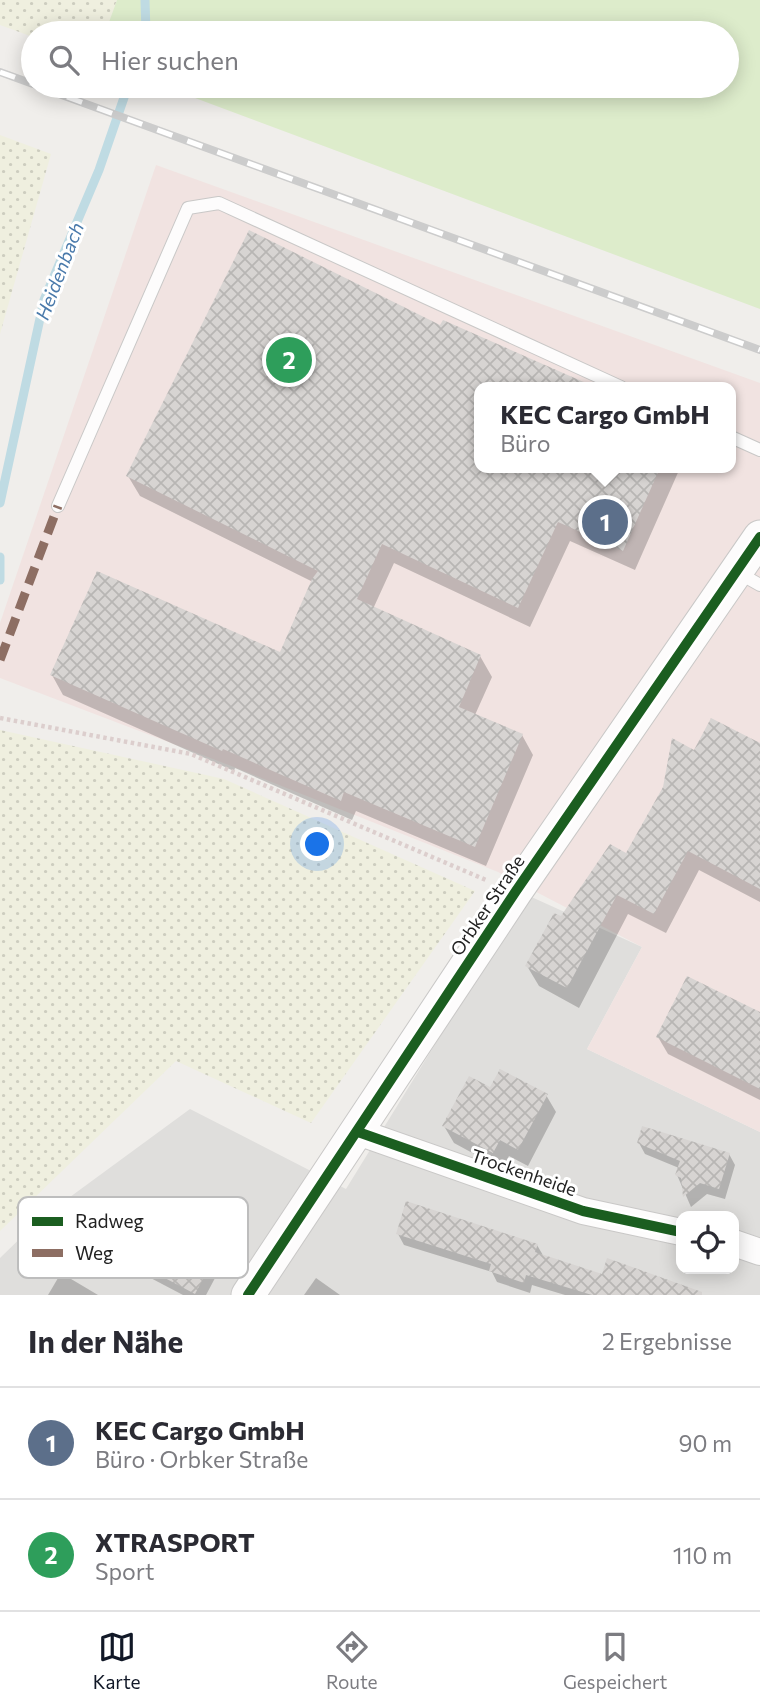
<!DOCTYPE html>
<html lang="de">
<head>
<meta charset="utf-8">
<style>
  body { margin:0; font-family:Commissioner,sans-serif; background:#f7f7f7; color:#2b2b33 }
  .controls { position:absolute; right:21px; bottom:21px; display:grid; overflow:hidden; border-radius:14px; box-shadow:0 4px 18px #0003 }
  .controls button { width:63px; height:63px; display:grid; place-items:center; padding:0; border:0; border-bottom:2px solid #e1e1e2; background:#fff; color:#2b2b33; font:35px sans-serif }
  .you { position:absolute; left:318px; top:845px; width:24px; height:24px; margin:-18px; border:5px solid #fff; border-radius:50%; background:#1a73e8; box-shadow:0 0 0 10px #1a73e833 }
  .badge { display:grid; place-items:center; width:46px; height:46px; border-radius:50%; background:#111827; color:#fff; font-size:23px; font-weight:700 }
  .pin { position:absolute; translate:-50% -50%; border:4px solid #fff; box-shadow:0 2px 7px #0006 }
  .popup { position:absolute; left:474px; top:382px; width:262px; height:91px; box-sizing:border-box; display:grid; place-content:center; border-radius:14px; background:#fff; filter:drop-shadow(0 2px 5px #0005); font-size:23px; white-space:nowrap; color:#7c7c81 }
  .popup b { font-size:26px; color:#2b2b33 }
  .popup::after { content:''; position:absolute; left:50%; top:100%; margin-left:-14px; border:14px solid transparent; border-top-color:#fff }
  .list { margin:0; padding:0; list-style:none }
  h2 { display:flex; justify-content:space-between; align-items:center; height:91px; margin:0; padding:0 28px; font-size:30px }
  h2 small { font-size:23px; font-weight:400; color:#7c7c81 }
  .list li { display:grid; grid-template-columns:46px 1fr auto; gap:21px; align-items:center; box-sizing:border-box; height:112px; padding:0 28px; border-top:2px solid #e1e1e2 }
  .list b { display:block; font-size:26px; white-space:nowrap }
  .list p { margin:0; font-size:23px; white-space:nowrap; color:#7c7c81 }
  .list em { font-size:23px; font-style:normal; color:#7c7c81 }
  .icon { flex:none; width:38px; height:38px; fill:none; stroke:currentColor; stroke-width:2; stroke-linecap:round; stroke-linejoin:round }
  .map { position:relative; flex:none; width:760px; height:1295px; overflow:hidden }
  .search { position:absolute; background:#fff; box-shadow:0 4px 18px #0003; left:21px; right:21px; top:21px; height:77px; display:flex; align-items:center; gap:18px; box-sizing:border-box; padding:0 24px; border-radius:38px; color:#7c7c81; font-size:26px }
  .sheet { height:315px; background:#fff }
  nav { display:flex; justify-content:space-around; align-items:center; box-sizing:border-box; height:98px; border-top:2px solid #e1e1e2; background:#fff; font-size:19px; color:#7c7c81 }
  nav a { display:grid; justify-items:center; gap:4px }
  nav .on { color:#111827 }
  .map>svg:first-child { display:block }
  .residential { fill:#dfdedc; fill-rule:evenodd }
  .commercial { fill:#f1e3e1; fill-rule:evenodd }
  .farmland { fill:url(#farmland-dots) }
  .grass { fill:#ddeccb }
  .shadow { fill:#0003 }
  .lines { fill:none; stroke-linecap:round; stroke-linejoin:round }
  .stream { stroke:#bfdbe3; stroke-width:9 }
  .building { fill:url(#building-cross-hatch) }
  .service-casing { stroke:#c9c8c7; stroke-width:14 }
  .minor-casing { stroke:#c9c8c7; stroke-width:28 }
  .tertiary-casing { stroke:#c9c8c7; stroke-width:35 }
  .path { stroke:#dccecd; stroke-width:4.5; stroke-dasharray:3.5 3.5; stroke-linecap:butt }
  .service { stroke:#fdfcfc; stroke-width:12 }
  .minor { stroke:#fdfcfc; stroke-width:26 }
  .tertiary { stroke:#fdfcfc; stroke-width:33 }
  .rail-casing { stroke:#ccc; stroke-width:8 }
  .rail { stroke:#fff; stroke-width:5; stroke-dasharray:16; stroke-linecap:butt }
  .quiet { stroke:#8d6e63; stroke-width:9; stroke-dasharray:18 9; stroke-linecap:butt }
  .cycleway-casing { stroke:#fff; stroke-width:15 }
  .cycleway { stroke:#1b5e20; stroke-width:10 }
  .labels { text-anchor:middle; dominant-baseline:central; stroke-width:6; stroke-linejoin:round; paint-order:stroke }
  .street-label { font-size:18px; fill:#222; stroke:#fff }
  .water-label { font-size:19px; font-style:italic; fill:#4a7aab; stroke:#fff }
  .key { fill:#fff; stroke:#bdbdbd; stroke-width:2 }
  .key-label { font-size:19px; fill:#222 }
</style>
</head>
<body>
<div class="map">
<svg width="760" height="1295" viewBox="0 0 760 1295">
  <defs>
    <pattern id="farmland-dots" width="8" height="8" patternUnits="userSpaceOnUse" patternTransform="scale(1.75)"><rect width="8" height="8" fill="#efefdf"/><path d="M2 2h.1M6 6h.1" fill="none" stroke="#cdcdbf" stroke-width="1.8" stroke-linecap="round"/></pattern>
    <pattern id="building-cross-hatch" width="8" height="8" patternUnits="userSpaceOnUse" patternTransform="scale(1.75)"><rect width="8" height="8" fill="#d7d4d2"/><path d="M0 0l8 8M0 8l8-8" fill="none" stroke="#b8b6b4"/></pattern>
  </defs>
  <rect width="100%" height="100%" fill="#f0eeeb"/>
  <!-- residential -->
  <path class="residential" d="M527,895l115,52 -55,102 173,83v163h-760v-37l40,-39 150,-110 156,80zM681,1216h53v53h-53z"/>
  <!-- commercial -->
  <path class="commercial" d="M156,165l604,218v749l-173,-83 55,-102 -144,-75 -264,-105 -234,-89v-55zM479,387h252v81h-252z"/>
  <!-- farmland -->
  <g class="farmland">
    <polygon points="0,0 117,0 105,33 33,33 33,37 0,25"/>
    <polygon points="0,135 51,154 0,334"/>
    <polygon points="0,730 224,779 475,891 311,1123 176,1061 0,1231"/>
  </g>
  <!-- grass -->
  <polygon class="grass" points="117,0 760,0 760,309 163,86 727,86 727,33 105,33"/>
  <!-- shadow -->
  <g class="shadow">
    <polygon points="444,322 590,387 479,387 479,468 680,468 635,570 570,541 530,627 394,563 373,609 480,656 492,677 475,715 522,735 533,755 486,866 356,811 352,820 235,768 234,771 63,695 52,675 281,655 313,582 140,496 128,476 441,328"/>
    <polygon points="760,745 760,902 699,870 666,933 628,914 579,1008 539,986 527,966 561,919 626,856 695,752"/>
    <polygon points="760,1014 760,1100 668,1054 658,1037"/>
    <polygon points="491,1090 546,1095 556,1112 528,1166 509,1156 502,1169 454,1143 444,1126"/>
    <polygon points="639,1143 729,1154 735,1165 725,1199 707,1194 691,1207 677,1175 679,1168 645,1154"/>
    <polygon points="398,1234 537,1245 544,1257 603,1276 691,1295 565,1295 532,1285 530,1293 497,1282 492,1272 404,1245"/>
    <polygon points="145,1240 217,1252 223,1263 206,1295 183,1295 124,1264 118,1252"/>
    <polygon points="61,1273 98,1295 48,1295"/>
    <polygon points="316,1278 340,1295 304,1295"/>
  </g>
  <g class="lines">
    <!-- stream -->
    <g class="stream">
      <polyline points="145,0 146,33"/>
      <polyline points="0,503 44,300 99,170 128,86"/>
      <polyline points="0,557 0,580"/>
    </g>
  </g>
  <!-- building -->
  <g class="building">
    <polygon points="249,230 440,325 443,320 595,387 479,387 479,468 660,468 623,551 558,522 518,608 382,544 357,599 481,655 459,707 523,734 475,847 344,792 341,801 223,749 222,751 50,675 97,571 280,652 312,579 318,571 126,476"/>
    <polygon points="711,718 760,743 760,889 688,851 654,914 617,895 567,988 525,966 554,913 561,916 610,844 626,853 663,787 672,738 694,750"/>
    <polygon points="687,976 760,1012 760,1089 656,1037"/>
    <polygon points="500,1069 548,1094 518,1150 500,1140 493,1153 442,1126 469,1076 490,1087"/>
    <polygon points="642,1126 730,1153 719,1189 700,1183 683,1197 681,1178 675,1175 680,1161 637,1143"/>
    <polygon points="406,1201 538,1244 535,1252 602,1274 607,1258 702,1292 702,1295 592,1295 526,1275 524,1283 489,1271 491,1264 396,1234"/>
    <polygon points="155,1217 218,1251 195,1294 116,1252 128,1229 144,1237"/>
  </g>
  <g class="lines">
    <!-- service casing -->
    <g class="service-casing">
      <g id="service">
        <polyline points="731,437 760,450"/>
        <polyline points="58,506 188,208 219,203 621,387"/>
        <polyline points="737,572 760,585"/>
      </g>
    </g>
    <!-- minor casing -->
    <g class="minor-casing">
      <g id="minor">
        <polyline points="358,1132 583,1211 681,1232"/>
        <polyline points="734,1243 760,1252"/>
      </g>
    </g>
    <!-- tertiary casing -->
    <g class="tertiary-casing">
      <polyline id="tertiary" points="248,1295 516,891 760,537"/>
    </g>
    <!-- path -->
    <polyline class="path" points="0,718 191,754 486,880"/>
    <!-- service -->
    <use href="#service" class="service"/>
    <!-- minor -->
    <use href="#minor" class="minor"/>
    <!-- tertiary -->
    <use href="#tertiary" class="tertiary"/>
    <!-- rail casing -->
    <g class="rail-casing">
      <g id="rail">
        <polyline points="0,72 33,84"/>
        <polyline points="37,86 760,350"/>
      </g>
    </g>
    <!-- rail -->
    <use href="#rail" class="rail"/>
    <!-- quiet -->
    <polyline class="quiet" points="0,660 58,506"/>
    <!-- cycleway casing -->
    <g class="cycleway-casing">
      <g id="cycleway">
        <polyline points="358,1132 583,1211 681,1232"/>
        <polyline points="248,1295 516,891 760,537"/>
      </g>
    </g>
    <!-- cycleway -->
    <use href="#cycleway" class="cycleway"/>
  </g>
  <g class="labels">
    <!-- street labels -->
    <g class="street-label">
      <text transform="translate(487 905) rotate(-56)">Orbker Straße</text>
      <text transform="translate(524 1172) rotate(19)">Trockenheide</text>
    </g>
    <!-- water labels -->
    <g class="water-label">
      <text transform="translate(59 271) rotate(-69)">Heidenbach</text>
    </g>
  </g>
  <!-- legend -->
  <rect x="18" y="1197" width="230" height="81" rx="10" class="key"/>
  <rect x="32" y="1217" width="31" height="9" fill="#1b5e20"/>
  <rect x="32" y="1249" width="31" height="8" fill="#8d6e63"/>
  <g class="key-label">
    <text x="75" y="1228">Radweg</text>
    <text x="75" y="1260">Weg</text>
  </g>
</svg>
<div class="controls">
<button><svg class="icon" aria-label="locate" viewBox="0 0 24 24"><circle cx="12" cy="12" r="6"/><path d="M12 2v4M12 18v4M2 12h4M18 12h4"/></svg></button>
</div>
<div class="you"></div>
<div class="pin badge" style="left:605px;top:522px;background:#5c6f8a">1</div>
<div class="popup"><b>KEC Cargo GmbH</b>Büro</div>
<div class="pin badge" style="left:289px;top:360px;background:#2e9e5b">2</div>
<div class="search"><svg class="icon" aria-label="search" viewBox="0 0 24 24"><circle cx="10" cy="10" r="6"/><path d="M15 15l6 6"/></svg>Hier suchen</div>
</div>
<section class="sheet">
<h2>In der Nähe<small>2 Ergebnisse</small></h2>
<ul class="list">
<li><span class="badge" style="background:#5c6f8a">1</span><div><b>KEC Cargo GmbH</b><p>Büro · Orbker Straße</p></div><em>90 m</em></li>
<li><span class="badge" style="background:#2e9e5b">2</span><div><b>XTRASPORT</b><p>Sport</p></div><em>110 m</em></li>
</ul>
</section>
<nav>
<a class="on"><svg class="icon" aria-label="map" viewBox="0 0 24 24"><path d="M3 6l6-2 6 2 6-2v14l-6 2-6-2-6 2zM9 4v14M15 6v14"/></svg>Karte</a>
<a><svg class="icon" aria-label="directions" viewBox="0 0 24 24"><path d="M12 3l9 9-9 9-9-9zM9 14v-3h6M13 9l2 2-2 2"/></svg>Route</a>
<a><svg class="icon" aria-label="saved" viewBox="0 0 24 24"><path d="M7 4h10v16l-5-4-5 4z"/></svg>Gespeichert</a>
</nav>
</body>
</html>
